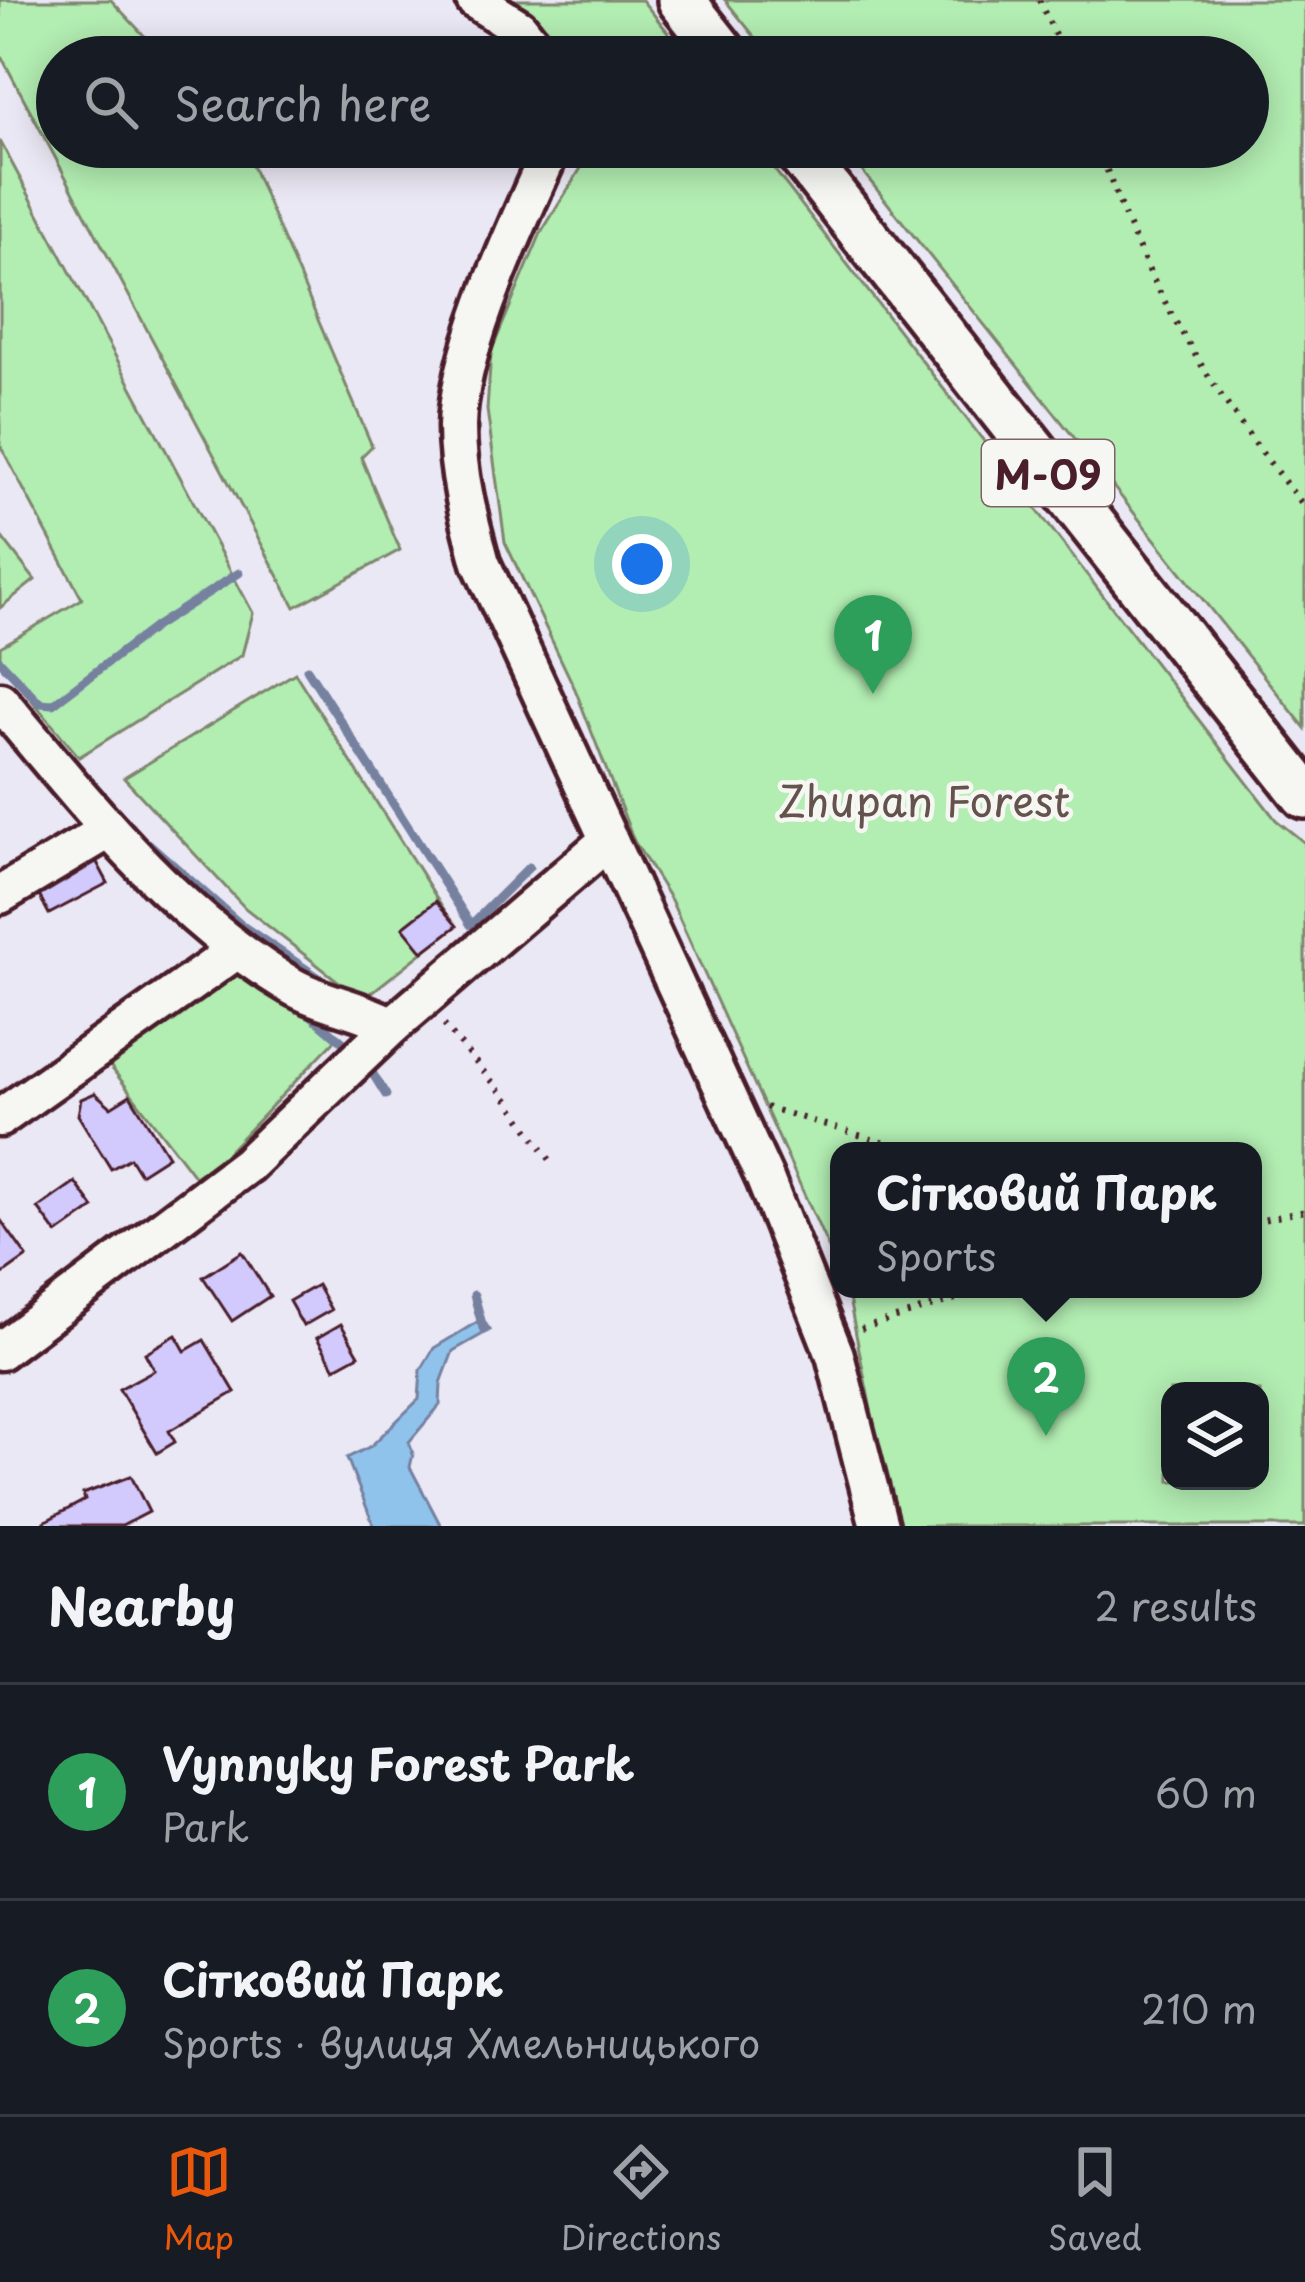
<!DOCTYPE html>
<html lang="en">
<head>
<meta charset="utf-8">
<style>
  body { margin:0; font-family:"Playpen Sans",sans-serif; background:#20242c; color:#f1f3f6 }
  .controls { position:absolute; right:36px; bottom:36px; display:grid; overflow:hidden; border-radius:24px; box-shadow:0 6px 30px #0003 }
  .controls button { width:108px; height:108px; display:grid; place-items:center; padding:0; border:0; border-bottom:3px solid #363941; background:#171b24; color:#f1f3f6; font:60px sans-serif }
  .you { position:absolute; left:642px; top:564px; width:42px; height:42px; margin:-30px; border:9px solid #fff; border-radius:50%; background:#1a73e8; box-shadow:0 0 0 18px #1a73e833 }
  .badge { display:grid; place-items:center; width:78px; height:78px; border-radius:50%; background:#ea580c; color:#fff; font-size:39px; font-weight:700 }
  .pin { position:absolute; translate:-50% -99px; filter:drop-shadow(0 3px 6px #0008) }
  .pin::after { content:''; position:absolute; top:63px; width:42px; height:36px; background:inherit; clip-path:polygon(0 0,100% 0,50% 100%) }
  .popup { position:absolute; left:830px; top:1142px; width:432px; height:156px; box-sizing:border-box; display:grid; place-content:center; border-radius:24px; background:#171b24; filter:drop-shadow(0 3px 9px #0005); font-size:39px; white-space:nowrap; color:#9ea1a6 }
  .popup b { font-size:45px; color:#f1f3f6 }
  .popup::after { content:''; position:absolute; left:50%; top:100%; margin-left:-24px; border:24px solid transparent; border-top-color:#171b24 }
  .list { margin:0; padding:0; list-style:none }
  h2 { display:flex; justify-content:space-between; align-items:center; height:156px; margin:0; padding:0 48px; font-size:51px }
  h2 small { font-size:39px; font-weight:400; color:#9ea1a6 }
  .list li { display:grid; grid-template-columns:78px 1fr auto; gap:36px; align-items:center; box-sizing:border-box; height:216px; padding:0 48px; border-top:3px solid #363941 }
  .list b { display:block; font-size:45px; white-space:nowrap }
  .list p { margin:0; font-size:39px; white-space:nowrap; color:#9ea1a6 }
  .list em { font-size:39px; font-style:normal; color:#9ea1a6 }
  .icon { flex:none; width:66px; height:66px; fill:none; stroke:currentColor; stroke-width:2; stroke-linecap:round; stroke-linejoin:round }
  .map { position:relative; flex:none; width:1305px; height:1526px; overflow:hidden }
  .search { position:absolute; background:#171b24; box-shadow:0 6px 30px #0003; left:36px; right:36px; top:36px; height:132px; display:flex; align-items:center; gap:30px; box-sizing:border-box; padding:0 42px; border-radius:66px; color:#9ea1a6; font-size:45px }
  .sheet { height:588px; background:#171b24 }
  nav { display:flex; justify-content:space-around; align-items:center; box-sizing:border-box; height:168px; border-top:3px solid #363941; background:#171b24; font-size:33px; color:#9ea1a6 }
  nav a { display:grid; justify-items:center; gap:6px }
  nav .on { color:#ea580c }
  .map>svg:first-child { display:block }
  .green { fill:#b2edb2; stroke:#7e866e; stroke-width:3; fill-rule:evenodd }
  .water { fill:#90c3ec; stroke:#74819f; stroke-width:3 }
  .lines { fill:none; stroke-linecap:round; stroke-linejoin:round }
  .stream { stroke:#74819f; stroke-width:9 }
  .building { fill:#d2c9fc; stroke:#4a1f2b; stroke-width:3 }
  .minor-casing { stroke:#4a1f2b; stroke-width:45 }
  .major-casing { stroke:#4a1f2b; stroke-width:54 }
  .path { stroke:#4a1f2b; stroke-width:6; stroke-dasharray:3 9; stroke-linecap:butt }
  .minor { stroke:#f6f6f2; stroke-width:36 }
  .major { stroke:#f6f6f2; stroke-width:45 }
  .labels { text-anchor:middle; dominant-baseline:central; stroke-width:9; stroke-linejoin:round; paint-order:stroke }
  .shield { fill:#f6f6f2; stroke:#7e6067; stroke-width:3 }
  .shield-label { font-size:39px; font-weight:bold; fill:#4a1f2b }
  .park-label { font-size:42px; fill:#64524d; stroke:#f6f6f2 }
</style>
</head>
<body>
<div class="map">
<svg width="1305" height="1526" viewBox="0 0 1305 1526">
  <rect width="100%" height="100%" fill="#ebe8f5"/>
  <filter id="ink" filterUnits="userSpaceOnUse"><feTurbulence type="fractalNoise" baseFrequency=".00833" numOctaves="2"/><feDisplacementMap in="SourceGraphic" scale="24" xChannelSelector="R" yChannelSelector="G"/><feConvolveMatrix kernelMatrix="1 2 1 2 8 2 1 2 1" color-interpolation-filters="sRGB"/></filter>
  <g filter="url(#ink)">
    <!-- green -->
    <g class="green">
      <polygon points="0,0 111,0 164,57 57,57 57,147 244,147 372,446 361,457 400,550 295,607 0,54"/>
      <polygon points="516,0 642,0 688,57 570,57"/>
      <polygon points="725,0 1305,0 1305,728 843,147 1248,147 1248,57 771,57"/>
      <polygon points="0,141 253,613 242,655 79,757 0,662 0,647 82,599 0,445"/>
      <path d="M594,147h163l519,673 29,23v683h-411l-47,-237h406v-138h-414v120l-168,-371 -37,-59 -59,-152 -70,-147 -18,-132 4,-58 50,-119zM1170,1391h90v90h-90z"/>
      <polygon points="0,535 35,580 0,608"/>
      <polygon points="295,673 455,927 362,1000 245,908 124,778"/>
      <polygon points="239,963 337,1038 224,1156 195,1177 104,1058"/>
    </g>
    <!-- water -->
    <polygon class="water" points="482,1319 490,1330 453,1351 441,1383 440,1405 409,1442 413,1454 410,1467 441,1526 374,1526 347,1458 371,1446 419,1399 421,1370 434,1348"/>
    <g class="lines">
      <!-- stream -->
      <g class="stream">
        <polyline points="0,661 40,703 53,704 156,626 239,573"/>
        <polyline points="307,669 471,925 529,867"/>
        <polyline points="148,843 241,925 328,984"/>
        <polyline points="304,1009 352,1050"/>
        <polyline points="368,1066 386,1095"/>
        <polyline points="474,1295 483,1328"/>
      </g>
    </g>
    <!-- building -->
    <g class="building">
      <polygon points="93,855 108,883 49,914 34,886"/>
      <polygon points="436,901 457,926 423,952 403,927"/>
      <polygon points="95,1093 111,1107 130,1095 168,1156 140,1174 130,1158 111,1169 78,1115 81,1099"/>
      <polygon points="75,1182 94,1208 57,1234 38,1208"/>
      <polygon points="0,1219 27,1257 0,1276"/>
      <polygon points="242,1252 270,1296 232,1321 203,1277"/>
      <polygon points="317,1285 331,1310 303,1326 289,1301"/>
      <polygon points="341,1324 359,1355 335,1368 317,1338"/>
      <polygon points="176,1335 185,1351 204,1340 235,1392 169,1431 175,1442 157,1453 119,1389 154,1370 145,1353"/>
      <polygon points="131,1476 149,1512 122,1526 46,1526 44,1522 85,1500 83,1494"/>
    </g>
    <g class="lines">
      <!-- minor casing -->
      <g class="minor-casing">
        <g id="minor">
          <polyline points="475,0 519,28 542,57"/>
          <path d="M552,147c-33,75 -94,199 -95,280 0,47 12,92 24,136l284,616 70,176 44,171"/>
          <path d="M0,701c86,103 173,214 290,284 32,19 70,23 102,41"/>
          <polyline points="0,895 107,831"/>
          <polyline points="0,1118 237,950"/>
          <polyline points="0,1351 248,1164 392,1026 609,840"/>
        </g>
      </g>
      <!-- major casing -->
      <g class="major-casing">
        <g id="major">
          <polyline points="681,0 726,57"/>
          <polyline points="795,147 1305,795"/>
        </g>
      </g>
      <!-- path -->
      <g class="path">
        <polyline points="1039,0 1065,57"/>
        <path d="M1099,147c46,139 113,247 206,360"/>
        <polyline points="444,1025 508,1100 550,1160"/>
        <polyline points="766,1107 912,1151"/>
        <polyline points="1253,1222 1305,1211"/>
        <polyline points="861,1329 987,1289"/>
      </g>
      <!-- minor -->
      <use href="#minor" class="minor"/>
      <!-- major -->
      <use href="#major" class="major"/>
    </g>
  </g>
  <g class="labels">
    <!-- shield labels -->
    <rect class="shield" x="982" y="440" width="132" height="66" rx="9"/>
    <g class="shield-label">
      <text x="1048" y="473">М-09</text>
    </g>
    <!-- park labels -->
    <g class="park-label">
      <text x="924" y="799">Zhupan Forest</text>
    </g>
  </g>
</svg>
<div class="controls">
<button><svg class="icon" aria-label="layers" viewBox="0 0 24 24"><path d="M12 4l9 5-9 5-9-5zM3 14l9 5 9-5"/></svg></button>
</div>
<div class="you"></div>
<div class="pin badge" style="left:873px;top:694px;background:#2e9e5b">1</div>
<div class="pin badge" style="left:1046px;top:1436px;background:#2e9e5b">2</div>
<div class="popup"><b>Сітковий Парк</b>Sports</div>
<div class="search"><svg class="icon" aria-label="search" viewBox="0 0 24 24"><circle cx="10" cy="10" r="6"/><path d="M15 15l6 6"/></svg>Search here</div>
</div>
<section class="sheet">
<h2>Nearby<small>2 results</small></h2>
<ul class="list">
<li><span class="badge" style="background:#2e9e5b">1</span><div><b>Vynnyky Forest Park</b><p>Park</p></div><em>60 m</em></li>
<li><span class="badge" style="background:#2e9e5b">2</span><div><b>Сітковий Парк</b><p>Sports · вулиця Хмельницького</p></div><em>210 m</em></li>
</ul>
</section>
<nav>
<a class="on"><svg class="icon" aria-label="map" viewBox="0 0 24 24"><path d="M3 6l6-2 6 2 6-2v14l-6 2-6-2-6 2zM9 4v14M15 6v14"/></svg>Map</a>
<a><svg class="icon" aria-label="directions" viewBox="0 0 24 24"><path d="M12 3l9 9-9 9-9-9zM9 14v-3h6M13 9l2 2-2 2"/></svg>Directions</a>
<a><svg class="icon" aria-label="saved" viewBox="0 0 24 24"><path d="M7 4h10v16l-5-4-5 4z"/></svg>Saved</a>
</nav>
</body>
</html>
